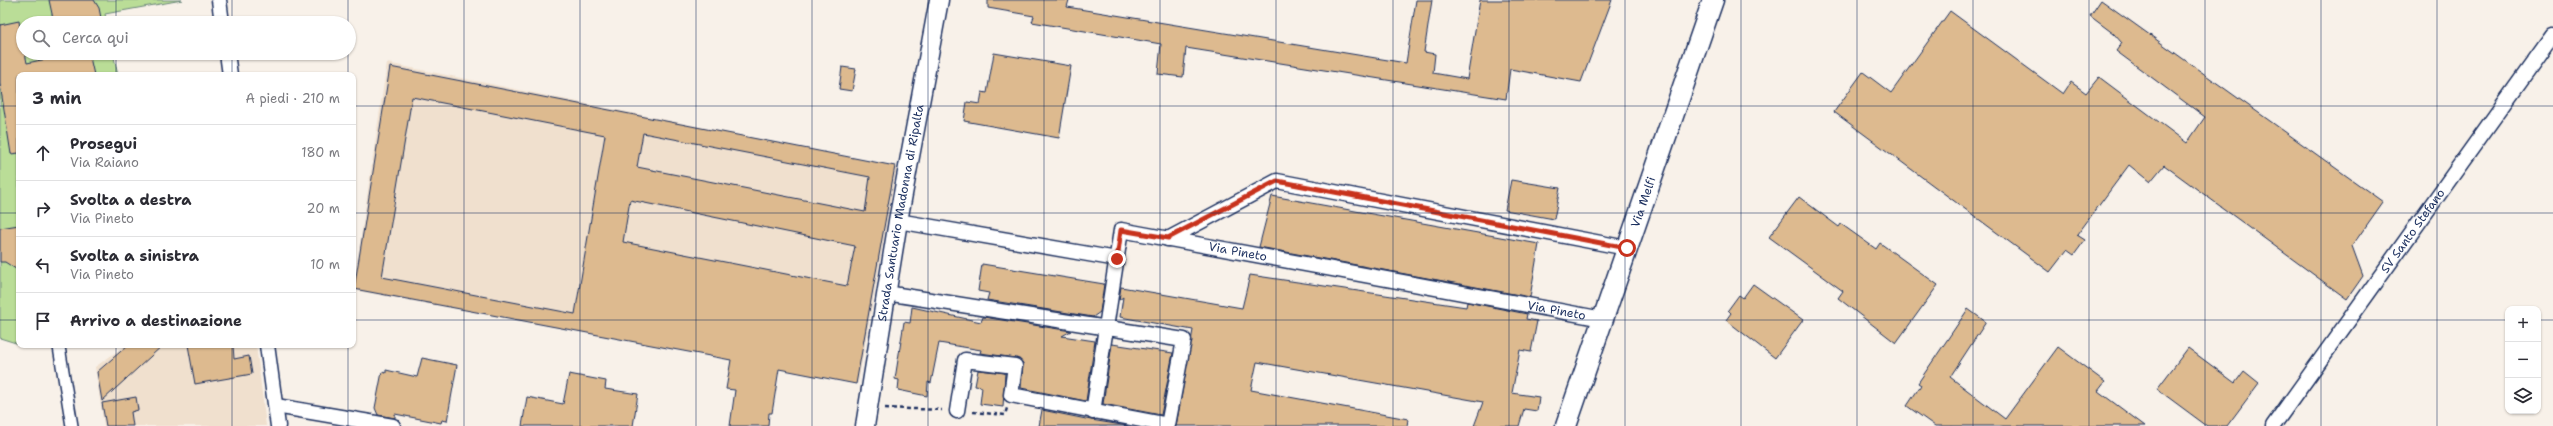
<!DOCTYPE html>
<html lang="it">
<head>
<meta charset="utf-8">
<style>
  body { margin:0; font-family:"Shantell Sans",sans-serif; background:#f7f7f7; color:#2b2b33 }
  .controls { position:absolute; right:12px; bottom:12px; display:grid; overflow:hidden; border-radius:8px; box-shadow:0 1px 3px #0004 }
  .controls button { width:36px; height:36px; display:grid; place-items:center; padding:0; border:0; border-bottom:1px solid #e1e1e2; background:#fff; color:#2b2b33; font:20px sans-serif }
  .stop { position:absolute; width:12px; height:12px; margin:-9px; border:3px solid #c8321e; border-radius:50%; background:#fff }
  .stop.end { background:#c8321e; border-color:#fff; box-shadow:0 1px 4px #0008 }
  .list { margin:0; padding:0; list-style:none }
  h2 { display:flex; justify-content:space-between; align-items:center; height:52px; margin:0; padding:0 16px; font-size:17px }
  h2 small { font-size:13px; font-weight:400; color:#7c7c81 }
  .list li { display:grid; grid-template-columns:26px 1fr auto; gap:12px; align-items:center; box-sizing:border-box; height:56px; padding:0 16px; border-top:1px solid #e1e1e2 }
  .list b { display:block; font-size:15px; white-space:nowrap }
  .list p { margin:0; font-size:13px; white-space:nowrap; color:#7c7c81 }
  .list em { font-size:13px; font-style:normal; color:#7c7c81 }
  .icon { flex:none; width:22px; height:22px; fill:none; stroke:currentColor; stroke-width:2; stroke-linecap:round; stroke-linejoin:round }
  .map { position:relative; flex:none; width:2553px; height:426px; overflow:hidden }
  .search { position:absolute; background:#fff; box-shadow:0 1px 3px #0004; left:16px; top:16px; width:340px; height:44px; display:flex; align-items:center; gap:10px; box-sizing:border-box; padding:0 14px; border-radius:22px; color:#7c7c81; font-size:15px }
  .panel { position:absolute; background:#fff; box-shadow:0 1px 3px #0004; left:16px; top:72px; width:340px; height:276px; border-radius:8px }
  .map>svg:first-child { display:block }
  .built { fill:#f0e0ce }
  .green { fill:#badd97; stroke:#6a867a }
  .building { fill:#ddba8f; stroke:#1b2f5e; fill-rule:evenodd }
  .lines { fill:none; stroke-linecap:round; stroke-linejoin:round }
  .pedestrian-casing { stroke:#1b2f5e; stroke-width:14 }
  .minor-casing { stroke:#1b2f5e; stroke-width:17 }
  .tertiary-casing { stroke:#1b2f5e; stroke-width:21 }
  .secondary-casing { stroke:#1b2f5e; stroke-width:23 }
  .path { stroke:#1b2f5e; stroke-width:2.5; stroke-dasharray:4 3; stroke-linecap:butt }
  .pedestrian { stroke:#fff; stroke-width:11 }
  .minor { stroke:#fff; stroke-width:14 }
  .tertiary { stroke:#fff; stroke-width:18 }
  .secondary { stroke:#fff; stroke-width:20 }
  .route { stroke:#c8321e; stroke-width:5 }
  .grid { fill:none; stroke:#1b2f5e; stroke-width:1; stroke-opacity:0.55 }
  .labels { text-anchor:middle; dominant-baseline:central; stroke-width:3; stroke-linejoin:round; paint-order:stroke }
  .street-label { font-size:12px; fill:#1b2f5e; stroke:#fff }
</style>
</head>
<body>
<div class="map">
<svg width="2553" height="426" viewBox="0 0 2553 426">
  <rect width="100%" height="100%" fill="#f8f1e9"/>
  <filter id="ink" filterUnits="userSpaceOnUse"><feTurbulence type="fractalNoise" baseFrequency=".025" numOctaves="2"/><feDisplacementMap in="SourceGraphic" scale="8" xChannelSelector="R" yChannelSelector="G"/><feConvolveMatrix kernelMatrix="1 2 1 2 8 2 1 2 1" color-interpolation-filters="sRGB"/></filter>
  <g filter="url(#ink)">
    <!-- built -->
    <g class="built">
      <polygon points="387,63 897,167 858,383 353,290"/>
      <polygon points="126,345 256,345 266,426 104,426 95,367"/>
    </g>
    <!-- green -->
    <polygon class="green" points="0,0 182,0 105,14 107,23 23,23 23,53 113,53 118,75 19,75 19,344 0,338"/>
    <!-- building -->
    <g class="building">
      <polygon points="49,0 94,0 99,8 102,23 54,23"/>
      <polygon points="988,0 1069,0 1067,7 1406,63 1416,0 1432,0 1424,52 1435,54 1433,73 1467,79 1480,0 1612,0 1581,82 1510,69 1506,99 1186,48 1183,77 1158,74 1161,44 1032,22 1034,16 988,8"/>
      <polygon points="2101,0 2383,202 2352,246 2363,276 2347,299 2164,165 2150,182 2129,165 2077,235 2085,240 2074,255 2067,250 2050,272 1834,112 1863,72 1891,93 1950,11 2063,94 2071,82 2086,93 2099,77 2187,143 2205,117 2116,51 2122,43 2114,34 2090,16"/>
      <polygon points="19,21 23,53 25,53 27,63 75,53 89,53 94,75 19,75 19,153 11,154 0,84 0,25"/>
      <polygon points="994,53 1071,66 1059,138 964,121 967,102 980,104 982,92 987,93"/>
      <path d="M390,67l505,99 -39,218 -77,-15 -7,44h-3l-1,13h-38l5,-36 -9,-1 5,-29 -377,-71zM412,97l193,38 -30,179 -193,-37zM643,133l227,44 -5,35 -228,-45zM630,200l225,46 -8,40 -224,-44z"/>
      <polygon points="842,67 856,69 852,91 839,89"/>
      <polygon points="1511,180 1560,188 1554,219 1505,210"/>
      <polygon points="1272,196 1539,244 1530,297 1259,247"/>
      <polygon points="1799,197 1839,227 1841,224 1876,249 1880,243 1938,285 1896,343 1838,298 1843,291 1769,237"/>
      <polygon points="19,225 19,271 5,262 0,262 0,228"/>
      <polygon points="982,264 1104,284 1100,312 1093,317 987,300 989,293 978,291"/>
      <polygon points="1250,275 1466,307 1467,302 1527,314 1526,319 1537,321 1531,352 1520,350 1512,393 1539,397 1537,411 1524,409 1519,426 1474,426 1483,402 1257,362 1251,390 1408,419 1407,426 1176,426 1193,330 1120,317 1123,297 1119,300 1121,287 1242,308"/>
      <polygon points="1753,284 1803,320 1775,358 1726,320 1731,313 1728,310 1739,295 1743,298"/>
      <polygon points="912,307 981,322 983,317 1071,331 1062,336 1095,341 1086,401 1021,388 1023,363 1016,358 980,353 981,350 939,343 931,383 928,382 927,396 898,390 899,380 895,379 904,322 910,323"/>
      <polygon points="1968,309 1986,322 1950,377 2005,419 2058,347 2105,382 2098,391 2145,426 1935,426 1907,406 1921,385 1918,383"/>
      <polygon points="1112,344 1173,353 1161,415 1103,404"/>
      <polygon points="128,345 163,345 102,401 97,372"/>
      <polygon points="188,345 233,345 234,359 249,356 252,374 195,384"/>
      <polygon points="2188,348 2235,383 2244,371 2259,383 2227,426 2207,426 2157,389"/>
      <polygon points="422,358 457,365 447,421 442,420 441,423 395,414 395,418 378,415 375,408 382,372 386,373 386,370 417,377"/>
      <polygon points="978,370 1005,373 1003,407 980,404 982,387 975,386"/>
      <polygon points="569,374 606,381 605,389 638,394 633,426 522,426 527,397 563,404"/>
      <polygon points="136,397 138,410 131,412 133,426 106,426 102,403"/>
      <polygon points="1042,410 1091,420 1128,426 1039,426"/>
    </g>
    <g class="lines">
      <!-- pedestrian casing -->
      <g class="pedestrian-casing">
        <polyline id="pedestrian" points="59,347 72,426"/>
      </g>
      <!-- minor casing -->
      <g class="minor-casing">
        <g id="minor">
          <polyline points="219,0 222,23"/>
          <polyline points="227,53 230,75"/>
          <polyline points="898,221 1117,259"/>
          <polyline points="1168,239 1277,181 1627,248"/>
          <polyline points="886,293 1184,340 1168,425 1011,395 1015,366 965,360 957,411"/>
          <polyline points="267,345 278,426"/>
          <polyline points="276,406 393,426"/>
          <path id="s1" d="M1093,412l28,-182 482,89"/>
          <path id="s2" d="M2273,426l280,-391"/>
        </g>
      </g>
      <!-- tertiary casing -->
      <g class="tertiary-casing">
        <g id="tertiary">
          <path id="s3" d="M865,426l33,-205 41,-221"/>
        </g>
      </g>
      <!-- secondary casing -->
      <g class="secondary-casing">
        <g id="secondary">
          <path id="s4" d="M1566,426l147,-426"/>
        </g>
      </g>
      <!-- path -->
      <g class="path">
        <polyline points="885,408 942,410"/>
        <polyline points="973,412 1005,415 1007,408"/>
      </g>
      <!-- pedestrian -->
      <use href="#pedestrian" class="pedestrian"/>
      <!-- minor -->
      <use href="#minor" class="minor"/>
      <!-- tertiary -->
      <use href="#tertiary" class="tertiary"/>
      <!-- secondary -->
      <use href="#secondary" class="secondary"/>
    </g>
  </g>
  <g class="lines" filter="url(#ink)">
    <!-- route -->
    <polyline class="route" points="1117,259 1121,230 1168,238 1277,181 1627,248"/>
  </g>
  <!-- grid -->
  <path class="grid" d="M116,0v23M232,0v23M348,0v23M464,0v426M580,0v426M696,0v426M812,0v426M928,0v426M1044,0v426M1160,0v426M1276,0v426M1393,0v426M1509,0v426M1625,0v426M1741,0v426M1857,0v426M1973,0v426M2089,0v426M2205,0v426M2321,0v426M2437,0v426M116,53v22M232,53v22M348,53v22M0,106h19M353,106h2200M0,213h19M353,213h2200M0,320h19M353,320h2155M2538,320h15M116,345v81M232,345v81M348,345v81"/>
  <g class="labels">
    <!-- street labels -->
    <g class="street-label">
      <text stroke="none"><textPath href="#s4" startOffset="237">Via Melfi</textPath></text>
      <text stroke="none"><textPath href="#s3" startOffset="216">Strada Santuario Madonna di Ripalta</textPath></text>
      <text stroke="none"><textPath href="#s2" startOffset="240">SV Santo Stefano</textPath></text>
      <text stroke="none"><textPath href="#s1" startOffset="303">Via Pineto</textPath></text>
      <text stroke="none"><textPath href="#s1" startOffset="627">Via Pineto</textPath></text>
    </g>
  </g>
</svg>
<div class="controls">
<button>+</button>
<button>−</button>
<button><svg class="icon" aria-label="layers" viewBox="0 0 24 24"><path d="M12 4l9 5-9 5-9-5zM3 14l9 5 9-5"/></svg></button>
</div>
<div class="stop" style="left:1627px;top:248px"></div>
<div class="stop end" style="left:1117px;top:259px"></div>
<div class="search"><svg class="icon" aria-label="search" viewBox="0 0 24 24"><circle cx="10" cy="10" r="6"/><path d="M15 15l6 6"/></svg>Cerca qui</div>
<section class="panel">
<h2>3 min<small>A piedi · 210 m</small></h2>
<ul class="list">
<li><svg class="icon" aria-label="ahead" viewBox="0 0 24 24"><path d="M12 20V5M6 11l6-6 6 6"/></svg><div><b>Prosegui</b><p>Via Raiano</p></div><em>180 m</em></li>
<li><svg class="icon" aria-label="right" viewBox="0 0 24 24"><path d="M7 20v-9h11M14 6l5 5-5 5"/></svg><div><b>Svolta a destra</b><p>Via Pineto</p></div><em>20 m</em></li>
<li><svg class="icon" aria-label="left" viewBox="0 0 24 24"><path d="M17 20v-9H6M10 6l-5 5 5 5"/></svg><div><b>Svolta a sinistra</b><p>Via Pineto</p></div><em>10 m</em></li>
<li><svg class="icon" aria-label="arrive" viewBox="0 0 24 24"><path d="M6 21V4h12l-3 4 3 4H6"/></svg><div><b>Arrivo a destinazione</b></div></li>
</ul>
</section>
</div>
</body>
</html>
